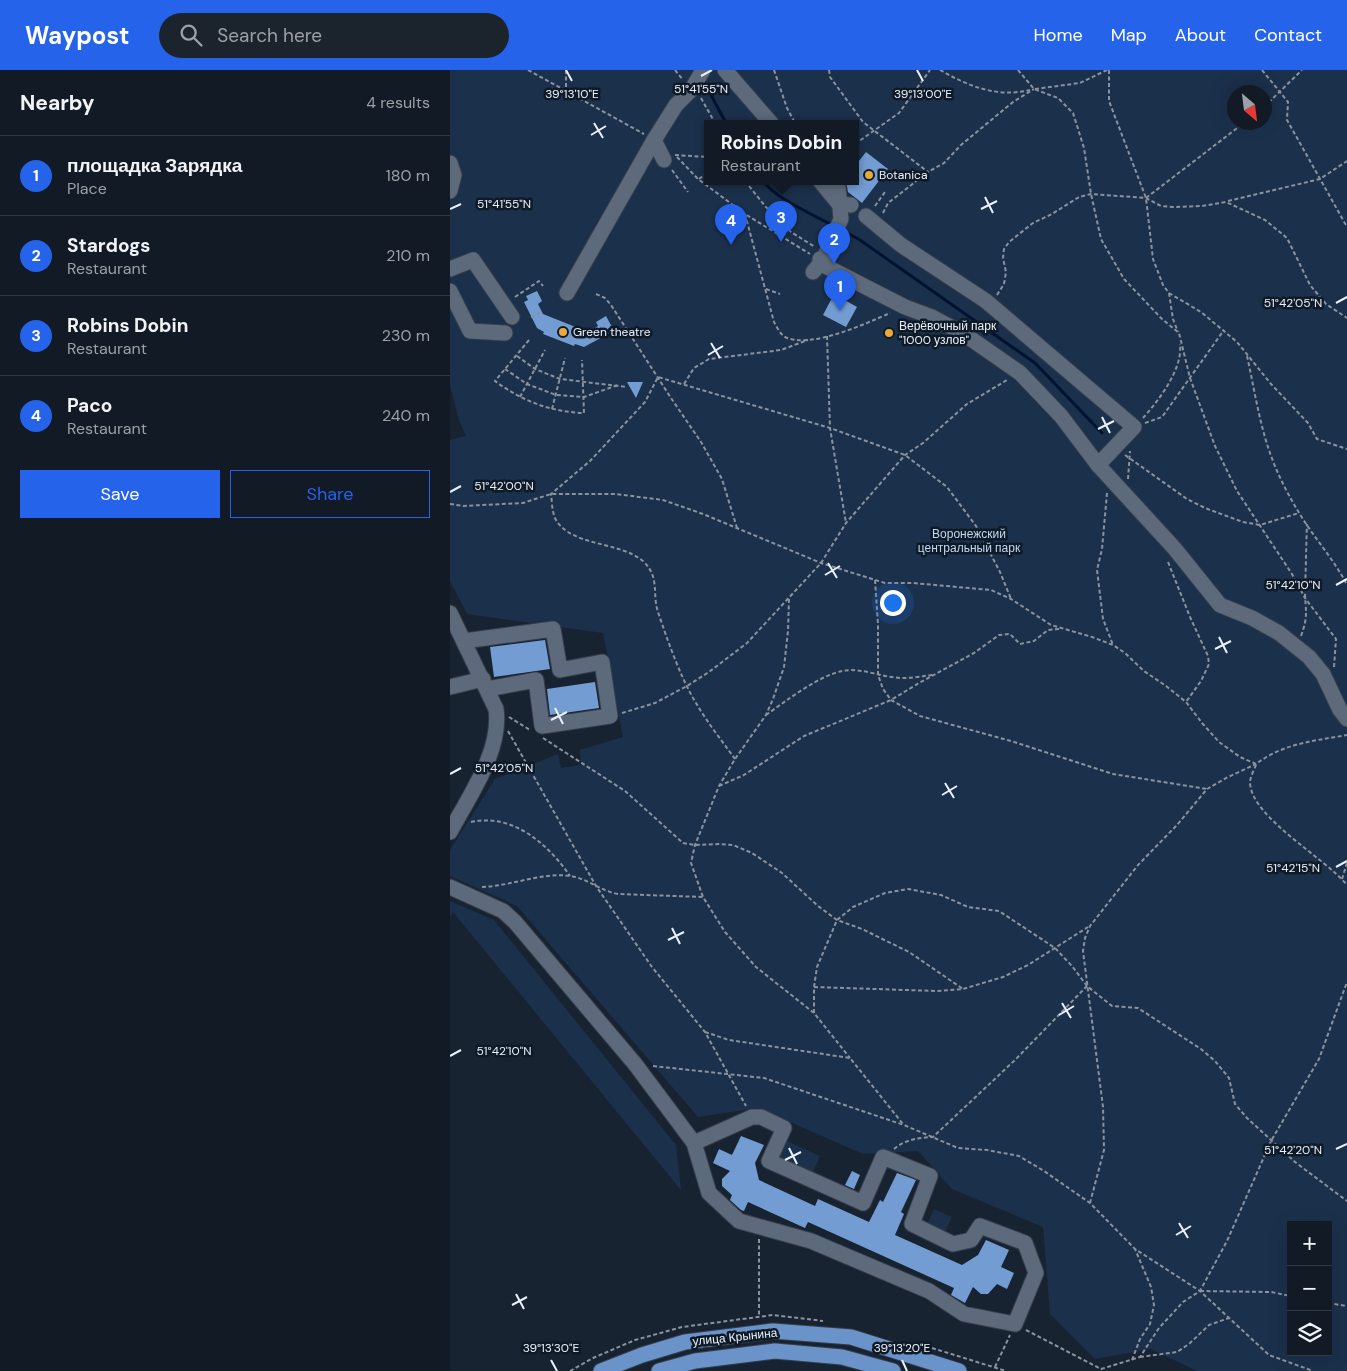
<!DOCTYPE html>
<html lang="en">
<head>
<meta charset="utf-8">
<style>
  body { margin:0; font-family:"DM Sans",sans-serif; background:#1b232d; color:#f1f3f6 }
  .controls { position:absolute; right:15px; bottom:15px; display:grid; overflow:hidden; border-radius:0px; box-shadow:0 5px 20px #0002 }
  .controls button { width:45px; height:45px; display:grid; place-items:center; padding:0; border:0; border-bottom:1px solid #313842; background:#121a25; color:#f1f3f6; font:25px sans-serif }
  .compass { position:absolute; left:777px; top:15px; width:45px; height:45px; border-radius:50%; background:#121a25; box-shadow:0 5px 20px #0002; rotate:152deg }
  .you { position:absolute; left:442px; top:532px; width:18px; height:18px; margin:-12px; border:4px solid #fff; border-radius:50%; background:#1a73e8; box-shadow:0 0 0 8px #1a73e833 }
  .badge { display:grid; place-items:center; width:32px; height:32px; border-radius:50%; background:#2563eb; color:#fff; font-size:16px; font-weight:700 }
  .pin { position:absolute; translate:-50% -41px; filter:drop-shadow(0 1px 2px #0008) }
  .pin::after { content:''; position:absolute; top:26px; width:18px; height:15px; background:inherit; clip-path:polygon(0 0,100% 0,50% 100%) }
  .popup { position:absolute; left:254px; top:50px; width:155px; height:65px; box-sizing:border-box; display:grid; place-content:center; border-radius:0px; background:#121a25; filter:drop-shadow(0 1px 4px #0005); font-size:16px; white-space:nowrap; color:#9ca1a7 }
  .popup b { font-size:19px; color:#f1f3f6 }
  .popup::after { content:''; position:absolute; left:50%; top:100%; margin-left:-10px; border:10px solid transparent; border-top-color:#121a25 }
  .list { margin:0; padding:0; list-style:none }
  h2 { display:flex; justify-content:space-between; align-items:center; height:65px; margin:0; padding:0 20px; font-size:21px }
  h2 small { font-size:16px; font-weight:400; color:#9ca1a7 }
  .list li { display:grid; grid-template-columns:32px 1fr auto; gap:15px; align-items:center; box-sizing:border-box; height:80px; padding:0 20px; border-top:1px solid #313842 }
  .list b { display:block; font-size:19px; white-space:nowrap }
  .list p { margin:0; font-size:16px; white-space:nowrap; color:#9ca1a7 }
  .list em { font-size:16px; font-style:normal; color:#9ca1a7 }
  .actions { display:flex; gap:10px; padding:15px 20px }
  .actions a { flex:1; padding:11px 0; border:1px solid #2563eb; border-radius:0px; text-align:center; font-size:18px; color:#2563eb }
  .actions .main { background:#2563eb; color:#fff }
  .icon { flex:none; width:28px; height:28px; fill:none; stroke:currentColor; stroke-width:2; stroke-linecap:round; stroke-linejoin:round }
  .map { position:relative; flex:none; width:897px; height:1301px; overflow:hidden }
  header { display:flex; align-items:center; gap:30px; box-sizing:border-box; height:70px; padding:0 25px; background:#2563eb; color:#fff }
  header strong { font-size:24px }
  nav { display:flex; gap:28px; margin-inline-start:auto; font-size:18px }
  .search { width:350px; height:45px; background:#1b232d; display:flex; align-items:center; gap:12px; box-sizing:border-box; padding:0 18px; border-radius:28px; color:#9ca1a7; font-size:19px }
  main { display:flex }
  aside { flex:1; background:#121a25 }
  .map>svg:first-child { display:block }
  .green { fill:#1b304b; fill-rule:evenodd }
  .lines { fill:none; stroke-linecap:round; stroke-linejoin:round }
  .stream { stroke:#001233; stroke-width:3 }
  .building { fill:#739cd2 }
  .minor-casing { stroke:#373e4b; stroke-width:17 }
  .major-casing { stroke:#373e4b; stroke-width:17 }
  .path { stroke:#8a929e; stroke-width:2; stroke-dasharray:4 2.5; stroke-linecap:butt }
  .minor { stroke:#5d6a7b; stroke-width:15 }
  .major { stroke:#6a93ca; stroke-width:15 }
  .ticks { fill:none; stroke:#eaf1fb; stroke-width:2 }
  .poi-dot { fill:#eca93b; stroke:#0f1a27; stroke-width:2 }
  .labels { text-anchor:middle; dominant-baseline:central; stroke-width:5; stroke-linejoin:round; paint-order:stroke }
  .poi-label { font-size:12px; fill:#eaf1fb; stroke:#0f1a27; text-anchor:start }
  .park-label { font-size:12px; fill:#c0d7f5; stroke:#0f1a27 }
  .street-label { font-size:12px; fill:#eaf1fb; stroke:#0f1a27 }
  .ticks-label { font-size:12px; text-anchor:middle; fill:#eaf1fb; stroke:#0f1a27; stroke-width:5; stroke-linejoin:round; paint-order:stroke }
</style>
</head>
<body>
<header>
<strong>Waypost</strong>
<div class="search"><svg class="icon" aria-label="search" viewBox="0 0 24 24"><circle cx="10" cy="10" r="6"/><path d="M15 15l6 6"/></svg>Search here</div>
<nav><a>Home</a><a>Map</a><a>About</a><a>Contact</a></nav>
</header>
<main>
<aside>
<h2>Nearby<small>4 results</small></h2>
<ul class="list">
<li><span class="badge">1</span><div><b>площадка Зарядка</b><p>Place</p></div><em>180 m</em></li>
<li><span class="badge">2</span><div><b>Stardogs</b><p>Restaurant</p></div><em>210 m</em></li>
<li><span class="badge">3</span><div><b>Robins Dobin</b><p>Restaurant</p></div><em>230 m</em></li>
<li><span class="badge">4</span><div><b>Paco</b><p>Restaurant</p></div><em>240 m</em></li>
</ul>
<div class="actions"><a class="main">Save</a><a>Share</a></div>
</aside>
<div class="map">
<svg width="897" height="1301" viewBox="0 0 897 1301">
  <rect width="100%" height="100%" fill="#182331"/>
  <!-- green -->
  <g class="green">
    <path d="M0,0h897v1301h-150l-46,-22 -56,10 -45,-45 -7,-87 -91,-38 -34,-38 -55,3 -105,-46 -60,9 -181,-211 -67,-30v-26l45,-71 63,-25 3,14 20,-3 -1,-15 43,-13 -20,-104 -136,-19 -17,-33v-141l16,-4 -7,-16 -9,-35zM784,22h30v30h-30zM257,53h148v58h-148zM841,1155h37v127h-37z"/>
    <polygon points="0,831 44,850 226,1075 231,1120 3,842 0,847"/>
    <polygon points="335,1070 370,1086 362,1104 327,1087"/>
    <polygon points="484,1139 502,1147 494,1165 476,1156"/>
  </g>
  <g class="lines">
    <!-- stream -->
    <g class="stream">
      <polyline points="254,12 276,53"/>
      <path d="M313,111c15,19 47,32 69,44"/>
      <polyline points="392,160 410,170 585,293 652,363"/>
    </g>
  </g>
  <!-- building -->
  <g class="building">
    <polygon points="416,82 438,99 412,133 398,122 396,111 405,111 405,96"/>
    <polygon points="87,221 92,231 88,234 93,244 138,262 148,256 146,252 156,246 162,257 158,259 160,263 134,277 125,274 124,276 93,264 94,262 87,258 74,232 78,230 76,226"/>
    <polygon points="384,224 407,237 396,257 373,245"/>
    <polygon points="177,312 193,312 186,328"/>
    <polygon points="95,570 100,599 44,607 40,577"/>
    <polygon points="145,612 149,638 100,645 97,619"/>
    <polygon points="291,1066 314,1075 305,1093 309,1110 365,1136 368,1129 419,1152 430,1130 433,1132 447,1103 466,1110 451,1142 454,1144 445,1165 512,1195 528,1185 536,1170 559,1180 551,1197 564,1203 557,1219 547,1214 538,1224 531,1224 523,1217 515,1233 501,1225 504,1218 358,1152 355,1158 298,1132 294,1141 291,1140 280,1130 282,1125 272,1116 272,1109 280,1101 263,1093 269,1079 282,1085"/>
    <polygon points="402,1101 410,1105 404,1119 395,1115"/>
  </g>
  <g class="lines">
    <!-- minor casing -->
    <g class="minor-casing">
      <g id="minor">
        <polyline points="275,0 321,53"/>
        <polyline points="204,70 214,90"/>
        <polyline points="0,93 4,105 0,121"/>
        <polyline points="370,111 389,134 401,135"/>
        <polyline points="416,146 451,175 536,231 684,357 648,395 725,479 770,535 802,548 829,563 859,587 873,604 890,640 897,649"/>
        <polyline points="370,189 373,190 377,197 412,215 455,237 482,247 514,264 570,303 611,346 648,395"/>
        <polyline points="0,199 23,190 62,247"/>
        <polyline points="363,202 373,190 391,149 388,116"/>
        <polyline points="0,221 20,261 55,263"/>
        <polyline points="117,223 204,70 226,35 242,19 253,0"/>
        <path d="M0,543l46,96c6,42 -27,87 -46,123"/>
        <polyline points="14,571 103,559 110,600 152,592 160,646 92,656 86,610 37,619"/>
        <polyline points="0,617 33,609"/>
        <polyline points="0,817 53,841 65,852 185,994 244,1073 259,1123 289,1151 361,1171 479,1221 514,1244 565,1254 586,1203 575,1173 530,1156 521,1170 503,1174 462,1154 480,1106 433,1087 413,1133 319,1091 334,1058 311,1047 302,1047 244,1073"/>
      </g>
    </g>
    <!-- major casing -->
    <g class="major-casing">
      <g id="major">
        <polyline points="151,1301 192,1285 235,1272 323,1261 401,1267 509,1301"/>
        <polyline points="209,1301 245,1291 325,1281 392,1287 443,1301"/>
      </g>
    </g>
    <!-- path -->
    <g class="path">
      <polyline points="78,0 194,64"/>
      <polyline points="116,0 116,20"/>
      <polyline points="225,0 233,10"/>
      <polyline points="324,0 337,38 345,53"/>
      <polyline points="379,0 380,7 413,52 478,102"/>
      <path d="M490,0c28,16 57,28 90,20"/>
      <polyline points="568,0 584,19 608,28 623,43 634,78 641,124 651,169 674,209 712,249 729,263 740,308 765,376 787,421 842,504 855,528 886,569 884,597"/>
      <polyline points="659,0 659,31 696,128 703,189 713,215 719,223 751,242 787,272 821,314 858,353 867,369 897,379"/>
      <polyline points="812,0 838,32 837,50 897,157"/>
      <polyline points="585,19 630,13 657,0"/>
      <polyline points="251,28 265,53"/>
      <polyline points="814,37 852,0"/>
      <polyline points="405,74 449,43 480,0"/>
      <polyline points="225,85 257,87"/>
      <polyline points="227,87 248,109 295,144 360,184"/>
      <polyline points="222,100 238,122"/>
      <polyline points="249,109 257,103"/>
      <polyline points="295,111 315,136 341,162 365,177"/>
      <polyline points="696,128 795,52"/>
      <polyline points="778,131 870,109 897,91"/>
      <polyline points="425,136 435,122"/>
      <polyline points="433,143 438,133 478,102 494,93 511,75 563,32 584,19"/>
      <path d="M295,144l29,108c3,5 6,12 11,15 26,12 80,-13 105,-24"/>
      <polyline points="276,150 286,137"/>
      <polyline points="316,219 330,224"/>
      <polyline points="719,223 723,249 728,262"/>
      <polyline points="146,224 155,228 161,235 221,328 251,372 272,409 287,458"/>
      <polyline points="547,225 554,214 556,202 553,188 554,179 559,172 583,153 602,144 629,127 641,124 696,128 711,136 723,137 752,136 776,132 815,150 837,168 860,215 876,234 897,248"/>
      <polyline points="65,227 89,211 93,216"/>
      <polyline points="81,247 92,242"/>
      <polyline points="140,261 145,271"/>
      <polyline points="377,266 380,358 396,453"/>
      <path d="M79,270l-34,41c27,20 56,31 89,32l-2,-53"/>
      <polyline points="67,286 85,299 110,309 177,317"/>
      <path d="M797,286c7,31 12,66 23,97 7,20 17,40 28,58 15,26 36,48 49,74"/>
      <polyline points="55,299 77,314 106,325 134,327 168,315"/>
      <polyline points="234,314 244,298 259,289 331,280 358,270"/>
      <polyline points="70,327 95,280"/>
      <polyline points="102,339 115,288"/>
      <path d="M693,348c16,-18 40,-49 37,-74"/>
      <polyline points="695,353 712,347 774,260"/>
      <polyline points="675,385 737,429 755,438 793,452 810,455 849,443"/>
      <polyline points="678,409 680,381"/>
      <polyline points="657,423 652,479 647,500 653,549 663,575"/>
      <path d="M0,434l13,2 60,-3 28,-9h65l47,6 40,14 118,49 64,20h28l78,7 20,9 40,26 41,12 21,8 12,8 19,18 22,15 20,16 16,21 17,19 21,15 16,7c28,-21 58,-23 91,-29"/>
      <polyline points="718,492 740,547 758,586 759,594 751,611 736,632"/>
      <polyline points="425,510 428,554 428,605 433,619 441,630 470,646 561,671 663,704 757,719"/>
      <polyline points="339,529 338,561 334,597 323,629 316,645 285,689 269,716 245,775 241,793 253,827 275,862 306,897 364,943 400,988"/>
      <path d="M851,566c8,-22 4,-25 4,-46 1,-22 1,-44 2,-66"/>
      <polyline points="172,643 205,633 237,616 259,602 297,573 371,493 396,453 455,385 473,373 517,334 557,310"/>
      <path d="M316,645c20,-14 52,-39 76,-44 20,-4 40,7 61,7 10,0 20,-2 30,-3"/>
      <polyline points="59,647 80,660"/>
      <polyline points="58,661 146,816 202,897 255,962 296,1036"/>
      <polyline points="93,668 175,721 233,773 245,775 269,774 283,775 302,783 332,803 368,836 387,850 412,859 459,882 513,919"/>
      <path d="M285,689c-13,-18 -28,-37 -39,-56 -15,-24 -29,-64 -38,-91 -6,-18 2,-34 -14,-50 -23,-21 -72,-15 -88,-42 -4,-7 -4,-18 -5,-26l39,-33 55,-59 13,-25 172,51 75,27 42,32 29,39 24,46 11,27"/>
      <path d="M806,695c-2,5 -6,12 -6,18 2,35 74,74 97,102"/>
      <polyline points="269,716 294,705 354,666 441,630 469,613 524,583 549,565 560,564 570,574 584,571 598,560 609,559"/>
      <path d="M21,752c42,-9 77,22 99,54"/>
      <polyline points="892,809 897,793"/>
      <path d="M32,817c30,-1 59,-15 89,-11 17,3 30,15 47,18l85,3"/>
      <polyline points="364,917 487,921 513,919 553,907 578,895 638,857"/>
      <polyline points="364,943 364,917 367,897 387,850 403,837 435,823 458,819 491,825 518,837 549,841 605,878 622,896 637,916 662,936 688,938 751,979 765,991 779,1008 785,1034 797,1048 845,1092 897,1131"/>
      <polyline points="255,962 279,970 400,988 453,1054"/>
      <polyline points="203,996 314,1008 454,1055 508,1078 537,1080 569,1086 594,1101 640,1133 685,1179 750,1221 819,1285 863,1301"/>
      <path d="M444,1079c12,-10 24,-11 39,-12l82,-77 72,-74"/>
      <polyline points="640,1133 654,1080 653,1037 633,881 635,868 640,856 688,795 727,755 757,719 776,708 806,694"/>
      <polyline points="309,1169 309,1247"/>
      <polyline points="750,1221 821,1222 841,1226"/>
      <polyline points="878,1233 897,1236"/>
      <polyline points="576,1260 651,1299 690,1287 709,1258 733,1232 750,1221 777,1171 821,1071 869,989 897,912"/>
      <polyline points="482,1278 556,1301"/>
      <polyline points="690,1287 727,1282 739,1274 759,1255 779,1248"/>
      <polyline points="682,1290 690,1269 700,1254 704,1235 701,1217 685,1179"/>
      <polyline points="545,1297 560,1265"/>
      <polyline points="120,1301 143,1288 185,1270 232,1257 323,1245 373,1251"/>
    </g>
    <!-- minor -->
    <use href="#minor" class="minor"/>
    <!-- major -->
    <use href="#major" class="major"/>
  </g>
  <!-- ticks -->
  <path class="ticks" d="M116,0l6,11M467,0l6,11M251,6l11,-6M144,53l9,15M141,65l15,-9M535,127l8,16M0,139l11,-5M531,139l16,-8M886,233l11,-6M261,273l9,15M258,285l15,-9M652,347l8,16M648,359l16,-8M0,422l11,-6M378,493l9,15M375,505l15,-9M886,515l11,-6M769,567l8,16M765,579l16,-8M105,638l8,16M101,650l16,-8M0,704l11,-6M495,713l9,15M492,725l15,-9M886,797l11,-6M222,858l8,16M218,870l16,-8M612,933l9,15M609,945l15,-9M0,986l11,-6M339,1078l8,16M886,1079l11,-5M335,1090l16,-8M729,1153l9,15M726,1165l15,-9M66,1224l8,15M62,1235l15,-8M101,1290l6,11M452,1290l5,11"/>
  <!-- markers -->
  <g class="poi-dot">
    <circle cx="419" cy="105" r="5"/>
    <circle cx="113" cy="262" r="5"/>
    <circle cx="439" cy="263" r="5"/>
  </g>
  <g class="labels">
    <!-- poi labels -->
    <g class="poi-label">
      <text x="429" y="105">Botanica</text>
      <text x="449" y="256">Верёвочный парк<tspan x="449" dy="14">"1000 узлов"</tspan></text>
      <text x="123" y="262">Green theatre</text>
    </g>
    <!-- park labels -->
    <g class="park-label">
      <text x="519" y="464">Воронежский<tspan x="519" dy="14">центральный парк</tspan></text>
    </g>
    <!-- street labels -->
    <g class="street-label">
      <text transform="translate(285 1267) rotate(-6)">улица Крынина</text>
    </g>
  </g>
  <g class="ticks-label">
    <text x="251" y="23">51°41'55"N</text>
    <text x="122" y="28">39°13'10"E</text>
    <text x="473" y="28">39°13'00"E</text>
    <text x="54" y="138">51°41'55"N</text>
    <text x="843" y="237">51°42'05"N</text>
    <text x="54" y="420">51°42'00"N</text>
    <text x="843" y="519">51°42'10"N</text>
    <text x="54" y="702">51°42'05"N</text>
    <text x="843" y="802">51°42'15"N</text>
    <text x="54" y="985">51°42'10"N</text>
    <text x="843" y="1084">51°42'20"N</text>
    <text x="101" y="1282">39°13'30"E</text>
    <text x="452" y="1282">39°13'20"E</text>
  </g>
</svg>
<div class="controls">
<button>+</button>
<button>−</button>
<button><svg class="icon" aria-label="layers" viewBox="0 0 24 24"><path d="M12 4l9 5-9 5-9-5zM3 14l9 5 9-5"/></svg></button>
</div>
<svg class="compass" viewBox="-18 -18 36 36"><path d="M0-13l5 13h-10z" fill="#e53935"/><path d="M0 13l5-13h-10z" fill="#9ca1a7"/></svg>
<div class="you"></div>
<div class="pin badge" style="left:390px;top:241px">1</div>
<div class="pin badge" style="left:384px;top:194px">2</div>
<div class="pin badge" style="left:331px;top:172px">3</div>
<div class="popup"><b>Robins Dobin</b>Restaurant</div>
<div class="pin badge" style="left:281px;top:175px">4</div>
</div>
</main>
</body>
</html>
